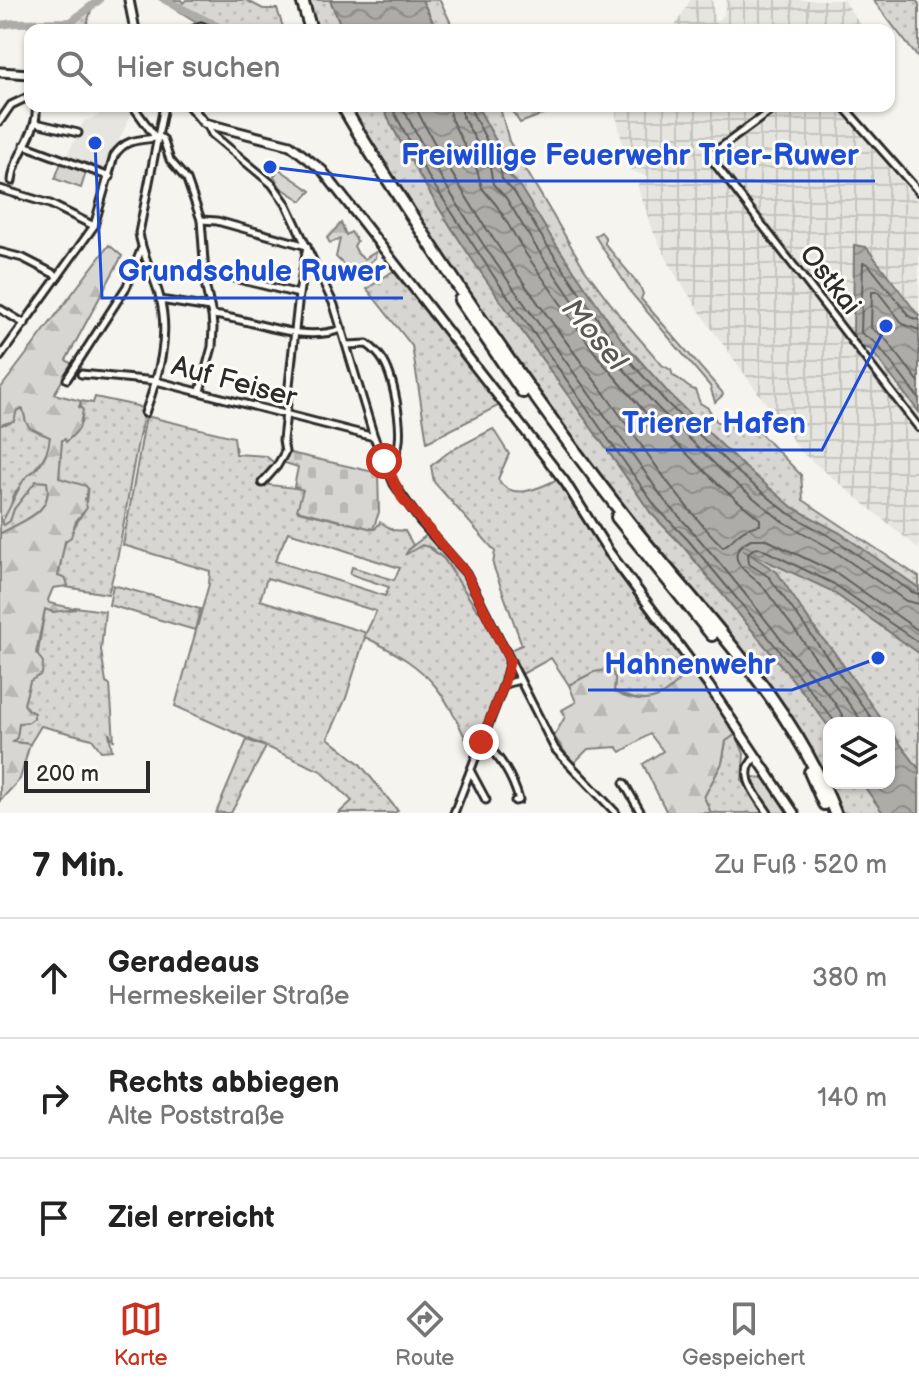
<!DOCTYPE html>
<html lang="de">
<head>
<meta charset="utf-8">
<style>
  body { margin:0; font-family:"Balsamiq Sans",sans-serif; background:#f6f6f6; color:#222 }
  .controls { position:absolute; right:24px; bottom:24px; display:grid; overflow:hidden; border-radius:16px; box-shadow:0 2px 6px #0004 }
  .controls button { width:72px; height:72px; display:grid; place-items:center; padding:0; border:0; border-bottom:2px solid #e0e0e0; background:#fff; color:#222; font:40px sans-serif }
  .scale { position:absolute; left:24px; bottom:20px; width:126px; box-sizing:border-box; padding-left:8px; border:4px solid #2b2b2b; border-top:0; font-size:22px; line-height:28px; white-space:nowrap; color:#2b2b2b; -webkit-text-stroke:6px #fdfcf7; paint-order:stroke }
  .stop { position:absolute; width:24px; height:24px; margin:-18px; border:6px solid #c8321e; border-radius:50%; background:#fff }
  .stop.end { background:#c8321e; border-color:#fff; box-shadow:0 2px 8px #0008 }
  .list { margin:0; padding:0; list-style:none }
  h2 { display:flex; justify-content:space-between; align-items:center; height:104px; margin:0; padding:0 32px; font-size:34px }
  h2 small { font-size:26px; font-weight:400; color:#767676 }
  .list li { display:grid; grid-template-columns:52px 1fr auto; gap:24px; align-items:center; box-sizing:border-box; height:120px; padding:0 32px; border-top:2px solid #e0e0e0 }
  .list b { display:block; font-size:30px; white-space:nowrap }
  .list p { margin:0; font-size:26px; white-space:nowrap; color:#767676 }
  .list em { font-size:26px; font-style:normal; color:#767676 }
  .icon { flex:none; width:44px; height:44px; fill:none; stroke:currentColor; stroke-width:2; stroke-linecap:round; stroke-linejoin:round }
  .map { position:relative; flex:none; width:919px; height:813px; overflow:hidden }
  .search { position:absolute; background:#fff; box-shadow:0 2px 6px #0004; left:24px; right:24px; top:24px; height:88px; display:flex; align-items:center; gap:20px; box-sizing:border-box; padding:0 28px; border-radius:16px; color:#767676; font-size:30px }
  .sheet { height:464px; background:#fff }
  nav { display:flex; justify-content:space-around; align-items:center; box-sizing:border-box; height:112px; border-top:2px solid #e0e0e0; background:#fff; font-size:22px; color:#767676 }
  nav a { display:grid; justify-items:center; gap:4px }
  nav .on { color:#c8321e }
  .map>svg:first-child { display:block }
  .built { fill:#e6e5e0 }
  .industrial { fill:url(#industrial-grid) }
  .grass { fill:url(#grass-dots); stroke:#81807e; stroke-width:2; fill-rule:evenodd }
  .forest { fill:url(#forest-firs); stroke:#81807e; stroke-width:2 }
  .cemetery { fill:url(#cemetery-stones); stroke:#81807e; stroke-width:2 }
  .park { fill:url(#park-tufts); stroke:#81807e; stroke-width:2 }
  .pitch { fill:#d7d6d2; stroke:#81807e; stroke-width:2 }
  .water { fill:url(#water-waves); stroke:#797877; stroke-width:2 }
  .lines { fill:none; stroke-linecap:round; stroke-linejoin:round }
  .shore { stroke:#5f5f5d; stroke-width:2 }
  .river { stroke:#adaca9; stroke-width:8 }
  .street-casing { stroke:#2b2b2b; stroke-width:11 }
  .secondary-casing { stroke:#2b2b2b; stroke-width:13 }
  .highway-casing { stroke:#2b2b2b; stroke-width:16 }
  .street { stroke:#fdfcf7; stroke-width:5 }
  .secondary { stroke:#fdfcf7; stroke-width:7 }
  .highway { stroke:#fdfcf7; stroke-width:10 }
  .route { stroke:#c8321e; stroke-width:10 }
  .labels { text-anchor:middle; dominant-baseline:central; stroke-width:6; stroke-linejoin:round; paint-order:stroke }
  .street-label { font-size:28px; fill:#2b2b2b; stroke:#fdfcf7 }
  .water-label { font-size:30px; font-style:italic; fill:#585857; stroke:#fdfcf7 }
  .leader { fill:none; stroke:#1d4ed8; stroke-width:3 }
  .callout-dot { fill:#1d4ed8; stroke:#fdfcf7; stroke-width:3 }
  .callout-label { font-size:30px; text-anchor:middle; font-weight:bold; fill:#1d4ed8; stroke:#fdfcf7; stroke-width:6; stroke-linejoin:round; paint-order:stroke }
</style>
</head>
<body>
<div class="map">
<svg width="919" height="813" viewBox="0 0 919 813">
  <defs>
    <pattern id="industrial-grid" width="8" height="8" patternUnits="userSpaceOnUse" patternTransform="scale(2)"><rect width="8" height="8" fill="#e6e5e0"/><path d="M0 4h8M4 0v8" fill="none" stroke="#c5c5c0"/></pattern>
    <pattern id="grass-dots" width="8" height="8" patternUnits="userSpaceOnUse" patternTransform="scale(2)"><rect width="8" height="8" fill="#d7d6d2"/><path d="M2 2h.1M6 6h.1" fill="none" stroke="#b9b8b4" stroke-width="1.8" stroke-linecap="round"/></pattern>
    <pattern id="forest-firs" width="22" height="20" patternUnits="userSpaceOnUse" patternTransform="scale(2)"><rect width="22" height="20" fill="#d7d6d2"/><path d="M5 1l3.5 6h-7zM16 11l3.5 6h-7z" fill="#b9b8b4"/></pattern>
    <pattern id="cemetery-stones" width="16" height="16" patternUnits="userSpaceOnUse" patternTransform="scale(2)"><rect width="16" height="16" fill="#d7d6d2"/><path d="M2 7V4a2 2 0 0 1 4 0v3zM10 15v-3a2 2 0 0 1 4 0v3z" fill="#b9b8b4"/></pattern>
    <pattern id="park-tufts" width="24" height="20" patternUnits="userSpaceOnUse" patternTransform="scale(2)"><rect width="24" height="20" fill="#d7d6d2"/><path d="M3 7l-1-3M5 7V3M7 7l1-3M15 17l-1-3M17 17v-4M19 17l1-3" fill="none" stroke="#b9b8b4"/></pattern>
    <pattern id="water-waves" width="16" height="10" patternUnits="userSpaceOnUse" patternTransform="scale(2)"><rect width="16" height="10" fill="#adaca9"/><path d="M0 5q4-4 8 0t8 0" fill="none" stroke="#8d8c8a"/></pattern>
  </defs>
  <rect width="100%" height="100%" fill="#f5f4ef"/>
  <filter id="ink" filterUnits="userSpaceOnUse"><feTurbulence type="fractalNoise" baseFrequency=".0125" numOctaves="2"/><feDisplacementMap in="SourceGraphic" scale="16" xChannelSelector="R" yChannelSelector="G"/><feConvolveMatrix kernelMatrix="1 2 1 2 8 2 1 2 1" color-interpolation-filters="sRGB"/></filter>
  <g filter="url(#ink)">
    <!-- built -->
    <polygon class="built" points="106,106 131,106 133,111 104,171 66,157 84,121 98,116"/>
    <!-- industrial -->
    <g class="industrial">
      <polygon points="690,0 712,0 715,22 724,15 726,0 844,0 864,30 673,30"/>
      <polygon points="617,106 835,106 919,202 919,316 866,247 854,245 853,336 862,347 870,349 919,412 919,549 801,452 709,325 673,271 652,229 637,185 648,177 631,170 627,164 616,115"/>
    </g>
    <!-- grass -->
    <g class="grass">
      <polygon points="161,0 181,0 183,3 186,0 246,0 263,9 277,9 284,30 217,30 197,22"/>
      <polygon points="307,0 330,0 341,26 314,28"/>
      <polygon points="422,0 440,0 454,30 437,30"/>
      <polygon points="873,0 916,0 919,4 919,59"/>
      <polygon points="92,7 85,30 53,30 53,22 71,22"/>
      <path d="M347,106h35c72,146 178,271 268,406l32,33 121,147 26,35v56h33l21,30h-42l-19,-42 -9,-15 -271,-354 -157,-233z"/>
      <path d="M477,106h21l2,2 9,33 75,127 36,48 42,49 9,5 2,6c9,3 12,11 22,14l5,13 8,5 9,14h32l52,53 2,25 116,77v11l-79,-55 -48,-26 -51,-43 -71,-69 -49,-56 -70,-102 -31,-50 -12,-14 1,-8z"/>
      <polygon points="509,106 565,106 520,123"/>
      <polygon points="601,232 605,237 605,244 640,286 643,294 641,299 722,392 723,395 715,402 710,386 632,294 595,236"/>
      <polygon points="393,271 500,405 427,442 412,346 367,289"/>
      <path d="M95,397l42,9 8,5c-16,60 -19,123 -37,183l-42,-7 2,-2 -10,-9c4,-12 3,-26 9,-37 9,-16 24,-33 19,-53l-27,-7 3,-40 5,2c8,-8 17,-16 15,-28 0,-4 -2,-8 -1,-12l12,2z"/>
      <path d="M23,408l3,14 14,11 10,4c-1,26 -25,37 -36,58 -4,7 -3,18 -4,26l4,-12 22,-28 11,1c7,32 -27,39 -47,52v-109l10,-2 7,-13z"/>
      <path d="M146,416l88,21 2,17 30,2 7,6v7l-11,15 41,5 -5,22 75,18h2l5,-7 13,8 12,1 8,14 -3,3 16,-3 18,14 30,46 10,9 20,41 1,18 -31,84c-31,-68 -40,-86 -109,-120l-19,61 -18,40 32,26 38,47 -4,2h-55l13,-12 -31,-30 -146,-65 34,-122 1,-13 -87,-26zM288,532c38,11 74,25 112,36l-6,12 -42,-13 -2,7 39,13 -4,9 -110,-35zM267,578l109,33v1l-11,23 -1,-3 -104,-32z"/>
      <path d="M493,429l16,25 -11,25c13,23 42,9 60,0l25,36 23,41 85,110c-24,30 -39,45 -77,25l1,-13 -21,-6 -25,13 -18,-27 -29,16 -12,-24 12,-5 -29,-80 2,-14 -61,-69 -3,-16 19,-15z"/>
      <polygon points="744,549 830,590 919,653 919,769 889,729 889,723 882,721 777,576 742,550"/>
      <polygon points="113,585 200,609 195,630 109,605"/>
      <polygon points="75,607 105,611 101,650 106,683 110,685 114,741 109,733 112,750 101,751 92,739 41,726 30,744 13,742 17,737 19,723 34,713 28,710 24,704 30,681 34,677 45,609 53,612"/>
      <polygon points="736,734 744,754 742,780 765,813 711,813 704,797 722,763 726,741"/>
      <polygon points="247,740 266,747 231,813 216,813"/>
    </g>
    <!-- forest -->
    <g class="forest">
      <polygon points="341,223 346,235 351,232 357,241 354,246 358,254 364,259 376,252 375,258 368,264 369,271 364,273 360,271 357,278 336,257 340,239 330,243 327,238"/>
      <path d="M109,245l13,11 -56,104 6,4 -18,30 27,7 -2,6 4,3 -4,19 -13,13 -1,-3 -3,1 -3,38 27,8 2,3 -3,10 2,9 -11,13 -5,16 -6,4 -7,35 8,3 2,7 -15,2 -5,12 1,3 27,6 -23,3 -8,-3 -9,44 7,9 -1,12 -12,7 -6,23 4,6 6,3v5l-5,4 -10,1 -2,14 -4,5 17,2 -10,35 -20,22v-267c20,-13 54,-19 47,-52l-11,-1 -22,28 -4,12 -6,4 -2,-3c8,-14 14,-29 21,-41 3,-6 10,-8 15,-14 7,-8 11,-20 12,-30l-20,-9 -4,-6 -3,-13 -6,1 -3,11 -14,4v-36z"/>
      <polygon points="428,534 462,572 484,614 477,610 444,559 431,548 422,545 405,555 410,548"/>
      <path d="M691,666l45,68 -10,7 -4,22 -18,34 7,16h-44l-24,-49 20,-13 -13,-17 -29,18 -4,-5 -29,2 -15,15 -19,-28 11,-19 -3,-7 14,-8 -7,-17 25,-13 17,-3 4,9 -1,14c38,19 53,4 77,-26z"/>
      <polygon points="752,777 764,778 790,813 771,813 752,786"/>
    </g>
    <!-- cemetery -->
    <polygon class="cemetery" points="286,452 378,473 379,512 373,529 297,510 303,490 294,487 298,467 282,462"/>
    <!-- park -->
    <polygon class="park" points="279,169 311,191 302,201 280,187 274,176"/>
    <!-- pitch -->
    <polygon class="pitch" points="61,163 86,172 81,188 55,179"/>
    <!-- water -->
    <g class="water">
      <polygon points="330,0 422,0 437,30 343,30"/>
      <path d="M382,106h95l32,59 -1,9 12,13 31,50 70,102 49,56 71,69 51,43 48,26 79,55v65l-89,-63 -87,-40 34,22 40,61 14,15 53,75h-55v4l-26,-35 -121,-147 -32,-33c-90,-135 -196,-260 -268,-406z"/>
      <polygon points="854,245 866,247 919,316 919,412 870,349 862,347 853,336"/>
      <polygon points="889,729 919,769 919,813 883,813 862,783 889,783"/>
    </g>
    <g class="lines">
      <!-- shore -->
      <g class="shore">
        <polyline points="391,106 426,173 497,281 656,507 688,540 758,624 836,723"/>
        <path d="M402,106c70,141 175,264 262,394 45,48 86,99 126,151 19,23 44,44 56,72"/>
        <path d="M415,106c51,103 124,199 192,291 38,52 70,104 116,150 15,-8 12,-18 37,-22v-6l-40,-33 -71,-69 -51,-60 -72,-103 -29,-48 -15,-18 -5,-18 -26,-51 -2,-13"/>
        <polyline points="461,106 463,117 490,167 493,184 506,198 536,247 607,350 657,407 728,477 782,521 830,548 906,601 919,604"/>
        <polyline points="471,106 472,112 500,166 502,179 514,192 545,242 615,344 665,401 735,470 788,513 836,540 912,592 919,594"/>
        <polyline points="919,320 910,317 868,264 863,263 861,333 877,344 919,399"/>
        <polyline points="919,330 903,324 878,292 872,292 871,328 884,337 919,382"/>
        <path d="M863,723l-102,-139c-17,-12 -40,-30 -10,-45h14l73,35 81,57"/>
        <polyline points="875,723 769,577 749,564 748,553 753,549 760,548 834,584 919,643"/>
      </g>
      <!-- river -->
      <g class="river">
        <polyline points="165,0 225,30"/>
        <polyline points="0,25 15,23 71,22 99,0"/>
        <polyline points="313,30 327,30"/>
      </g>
      <!-- street casing -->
      <g class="street-casing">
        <g id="street">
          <polyline points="192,30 201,26 211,30"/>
          <polyline points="133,106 156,138"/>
          <polyline points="777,106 709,156 919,428"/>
          <polyline points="843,106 919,192"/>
          <polyline points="0,121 11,105 30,96"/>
          <polyline points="36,123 78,133"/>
          <polyline points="207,124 212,134 272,184 287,205 334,305 374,437 394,484 420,521 466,573 555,749 616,813"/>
          <polyline points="160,137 163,139 170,160 187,180 201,220 206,288 212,315 213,328 212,347 200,391"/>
          <polyline points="24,145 110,177"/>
          <path d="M12,181c2,-27 27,-48 24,-75"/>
          <polyline points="0,189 50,204 94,226"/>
          <polyline points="201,220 217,221 307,246 299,294 283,440 285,452 277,466 262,483"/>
          <polyline points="0,252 23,258 58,276"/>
          <polyline points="206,271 299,294"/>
          <polyline points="160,300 210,308"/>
          <polyline points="0,309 25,324"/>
          <path d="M212,315c43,4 87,29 130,14"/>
          <path d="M348,345l19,-1c7,5 13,11 17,18 10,17 22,76 11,92l-12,4"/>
          <path d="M0,357l94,-131 20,-70c11,-17 24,-16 42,-18"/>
          <polyline points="81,374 156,381 374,437"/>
          <polyline points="67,379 127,286 141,250"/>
          <path d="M145,413c14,-38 25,-76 15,-115 -6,-23 -18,-43 -21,-65l25,-127"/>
          <polyline points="504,684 520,680"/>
          <path d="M482,742c18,13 31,36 37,58l-4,1"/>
          <path d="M756,757c-20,17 1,39 12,56"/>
          <polyline points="471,772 486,800"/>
          <polyline points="624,783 641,813"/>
          <polyline points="454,813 504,684 510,661"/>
        </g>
      </g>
      <!-- secondary casing -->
      <g class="secondary-casing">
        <g id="secondary">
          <polyline points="129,0 135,30"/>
          <polyline points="0,72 30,74"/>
          <polyline points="190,106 204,123 290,145 322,170 565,482 609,552 709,686 794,813"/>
        </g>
      </g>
      <!-- highway casing -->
      <g class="highway-casing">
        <g id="highway">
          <polyline points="302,0 311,30"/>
          <path d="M343,106c28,50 60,96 91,144 62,93 126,184 195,272 73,93 163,179 206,291"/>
          <polyline points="460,300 523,392"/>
          <polyline points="617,517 712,635"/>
          <polyline points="810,772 824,804"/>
        </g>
      </g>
      <!-- street -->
      <use href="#street" class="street"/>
      <!-- secondary -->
      <use href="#secondary" class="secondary"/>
      <!-- highway -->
      <use href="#highway" class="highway"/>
    </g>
  </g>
  <g class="lines" filter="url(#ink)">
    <!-- route -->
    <polyline class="route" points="384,461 402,498 466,573 510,661 504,684 481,742"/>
  </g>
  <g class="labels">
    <!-- street labels -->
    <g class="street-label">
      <text transform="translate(830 280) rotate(52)">Ostkai</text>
      <text transform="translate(234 382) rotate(15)">Auf Feiser</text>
    </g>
    <!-- water labels -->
    <g class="water-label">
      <text transform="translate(594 335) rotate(50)">Mosel</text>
    </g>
  </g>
  <!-- callouts -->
  <path class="leader" d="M270 167L385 181H875M95 143L102 298H403M886 326L822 450H606M878 658L792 690H588"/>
  <g class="callout-dot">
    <circle cx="270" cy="167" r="8"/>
    <circle cx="95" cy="143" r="8"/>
    <circle cx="886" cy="326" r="8"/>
    <circle cx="878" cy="658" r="8"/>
  </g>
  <g class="callout-label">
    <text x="630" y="165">Freiwillige Feuerwehr Trier-Ruwer</text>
    <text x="252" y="281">Grundschule Ruwer</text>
    <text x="714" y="433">Trierer Hafen</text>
    <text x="690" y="674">Hahnenwehr</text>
  </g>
</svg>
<div class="controls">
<button><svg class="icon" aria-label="layers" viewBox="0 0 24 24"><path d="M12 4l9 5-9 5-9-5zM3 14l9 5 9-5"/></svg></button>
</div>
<div class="scale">200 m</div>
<div class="stop" style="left:384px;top:461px"></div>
<div class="stop end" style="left:481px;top:742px"></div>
<div class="search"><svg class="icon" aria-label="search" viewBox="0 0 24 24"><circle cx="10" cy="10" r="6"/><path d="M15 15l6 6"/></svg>Hier suchen</div>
</div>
<section class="sheet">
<h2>7 Min.<small>Zu Fuß · 520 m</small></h2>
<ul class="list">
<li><svg class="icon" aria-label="ahead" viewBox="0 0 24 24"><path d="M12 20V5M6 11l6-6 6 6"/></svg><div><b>Geradeaus</b><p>Hermeskeiler Straße</p></div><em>380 m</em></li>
<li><svg class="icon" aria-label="right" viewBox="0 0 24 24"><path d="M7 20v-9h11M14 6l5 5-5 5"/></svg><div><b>Rechts abbiegen</b><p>Alte Poststraße</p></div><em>140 m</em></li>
<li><svg class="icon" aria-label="arrive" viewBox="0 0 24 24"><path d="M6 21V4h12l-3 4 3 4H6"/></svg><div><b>Ziel erreicht</b></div></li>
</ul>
</section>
<nav>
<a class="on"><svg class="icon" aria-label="map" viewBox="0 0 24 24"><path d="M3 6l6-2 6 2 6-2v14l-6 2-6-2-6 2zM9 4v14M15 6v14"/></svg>Karte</a>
<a><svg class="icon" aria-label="directions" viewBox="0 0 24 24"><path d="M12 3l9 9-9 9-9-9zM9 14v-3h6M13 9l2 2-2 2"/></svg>Route</a>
<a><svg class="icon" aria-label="saved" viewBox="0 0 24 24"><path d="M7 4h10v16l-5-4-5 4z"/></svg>Gespeichert</a>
</nav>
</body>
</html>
